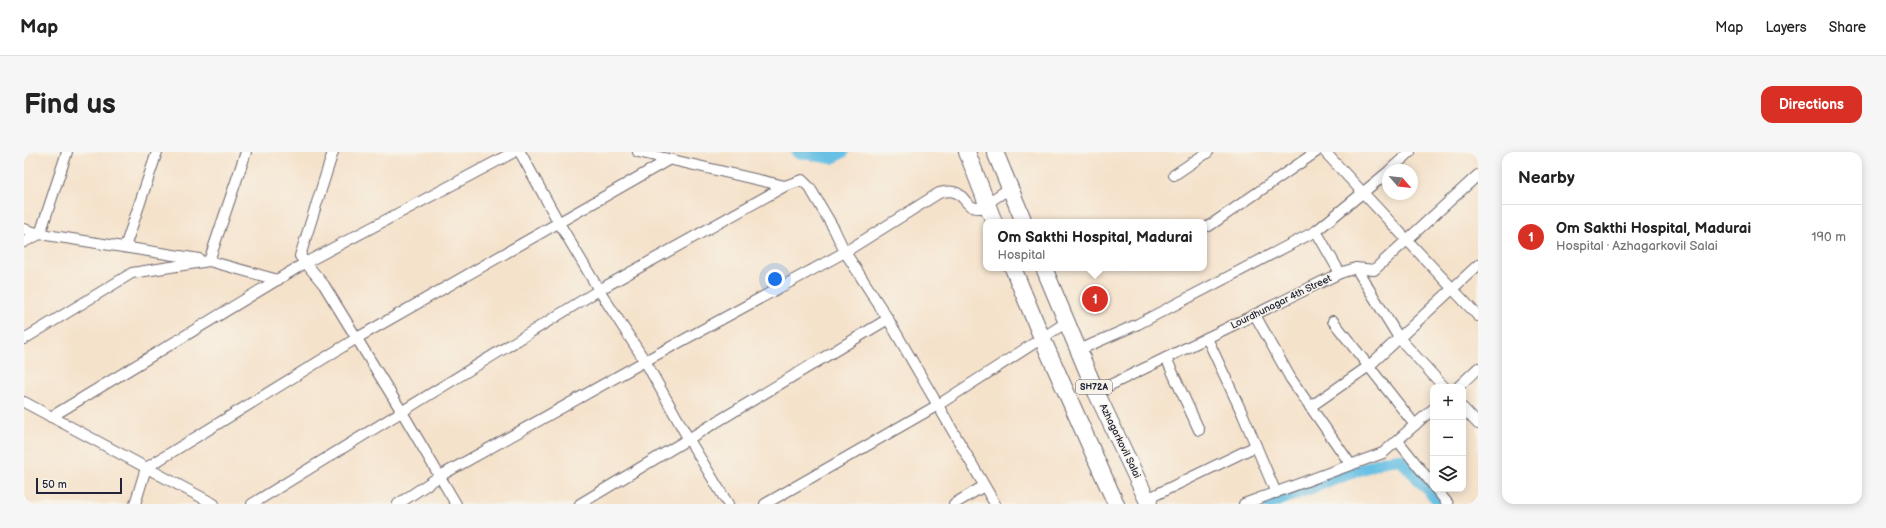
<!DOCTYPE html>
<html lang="en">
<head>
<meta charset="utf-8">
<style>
  body { margin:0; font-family:"Balsamiq Sans",sans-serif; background:#f6f6f6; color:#222 }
  .controls { position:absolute; right:12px; bottom:12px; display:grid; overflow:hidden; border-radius:8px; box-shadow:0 2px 10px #0003 }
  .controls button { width:36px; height:36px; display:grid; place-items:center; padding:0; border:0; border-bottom:1px solid #e0e0e0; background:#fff; color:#222; font:20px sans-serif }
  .compass { position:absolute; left:1358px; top:12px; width:36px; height:36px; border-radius:50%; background:#fff; box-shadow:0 2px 10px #0003; rotate:118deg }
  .scale { position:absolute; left:12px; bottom:10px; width:86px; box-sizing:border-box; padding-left:4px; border:2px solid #22223b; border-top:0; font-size:11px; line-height:14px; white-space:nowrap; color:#22223b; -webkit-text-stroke:3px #f7f3e8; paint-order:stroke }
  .you { position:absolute; left:751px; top:127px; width:14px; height:14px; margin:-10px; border:3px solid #fff; border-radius:50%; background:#1a73e8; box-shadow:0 0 0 6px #1a73e833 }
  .badge { display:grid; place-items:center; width:26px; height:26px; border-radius:50%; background:#d93025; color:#fff; font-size:13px; font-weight:700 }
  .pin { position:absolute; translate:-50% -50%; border:2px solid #fff; box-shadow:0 1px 4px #0006 }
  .popup { position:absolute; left:959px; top:67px; width:224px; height:52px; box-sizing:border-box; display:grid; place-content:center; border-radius:8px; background:#fff; filter:drop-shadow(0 1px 3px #0005); font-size:13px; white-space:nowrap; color:#767676 }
  .popup b { font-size:15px; color:#222 }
  .popup::after { content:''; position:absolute; left:50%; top:100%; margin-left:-8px; border:8px solid transparent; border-top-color:#fff }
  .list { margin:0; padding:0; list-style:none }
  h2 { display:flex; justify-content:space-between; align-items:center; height:52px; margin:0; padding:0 16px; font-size:17px }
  h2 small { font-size:13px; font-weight:400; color:#767676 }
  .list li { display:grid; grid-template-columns:26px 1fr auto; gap:12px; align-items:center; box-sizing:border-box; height:64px; padding:0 16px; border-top:1px solid #e0e0e0 }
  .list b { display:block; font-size:15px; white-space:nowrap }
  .list p { margin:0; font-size:13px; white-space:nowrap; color:#767676 }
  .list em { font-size:13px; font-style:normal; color:#767676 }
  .icon { flex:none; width:22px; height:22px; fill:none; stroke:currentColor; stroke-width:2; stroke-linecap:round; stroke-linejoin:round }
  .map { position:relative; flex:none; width:1454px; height:352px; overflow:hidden; border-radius:12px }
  header { display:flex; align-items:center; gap:24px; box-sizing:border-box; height:56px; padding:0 20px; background:#fff; border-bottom:1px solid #e0e0e0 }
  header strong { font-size:19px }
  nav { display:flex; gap:22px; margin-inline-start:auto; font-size:14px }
  .intro { display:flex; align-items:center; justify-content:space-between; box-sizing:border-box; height:96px; padding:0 24px }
  h1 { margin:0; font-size:28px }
  .button { padding:10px 18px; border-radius:12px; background:#d93025; color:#fff; font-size:14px; font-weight:700 }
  main { display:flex; gap:24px; padding:0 24px }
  aside { flex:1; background:#fff; border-radius:12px; box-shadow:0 2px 10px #0003 }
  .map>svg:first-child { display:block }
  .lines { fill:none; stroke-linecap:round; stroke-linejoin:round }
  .canal { stroke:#67c0e4; stroke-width:12 }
  .minor-casing { stroke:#6c656d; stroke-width:12 }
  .primary-casing { stroke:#6c656d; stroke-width:18 }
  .minor { stroke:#fff; stroke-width:10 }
  .primary { stroke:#fff; stroke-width:16 }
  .labels { text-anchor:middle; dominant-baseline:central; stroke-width:3; stroke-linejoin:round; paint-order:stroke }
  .shield { fill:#f7f3e8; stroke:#62616f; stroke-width:1 }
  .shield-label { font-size:9px; font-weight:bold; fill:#22223b }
  .street-label { font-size:10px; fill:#22223b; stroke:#f7f3e8 }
</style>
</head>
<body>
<header>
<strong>Map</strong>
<nav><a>Map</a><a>Layers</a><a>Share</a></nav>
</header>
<div class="intro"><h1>Find us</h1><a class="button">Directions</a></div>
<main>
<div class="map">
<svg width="1454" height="352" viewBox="0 0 1454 352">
  <rect width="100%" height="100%" fill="#f7f3e8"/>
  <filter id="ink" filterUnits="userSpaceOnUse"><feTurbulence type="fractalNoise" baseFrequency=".025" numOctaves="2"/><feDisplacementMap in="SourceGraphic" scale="8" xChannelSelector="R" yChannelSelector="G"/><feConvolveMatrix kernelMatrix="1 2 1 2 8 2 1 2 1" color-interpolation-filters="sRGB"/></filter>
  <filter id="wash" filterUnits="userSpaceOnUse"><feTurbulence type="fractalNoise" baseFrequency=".012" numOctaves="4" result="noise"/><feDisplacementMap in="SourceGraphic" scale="16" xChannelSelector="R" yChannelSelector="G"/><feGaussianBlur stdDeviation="0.9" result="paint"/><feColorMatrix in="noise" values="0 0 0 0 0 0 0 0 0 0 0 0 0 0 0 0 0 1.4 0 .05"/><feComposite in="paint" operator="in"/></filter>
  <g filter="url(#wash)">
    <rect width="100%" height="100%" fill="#f5e2cb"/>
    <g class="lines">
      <!-- canal -->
      <g class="canal">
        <polyline points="773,0 808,6 819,0"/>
        <polyline points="1245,352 1360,309 1376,307 1417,352"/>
      </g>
    </g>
  </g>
  <g filter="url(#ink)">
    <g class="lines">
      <!-- minor casing -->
      <g class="minor-casing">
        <g id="minor">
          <polyline points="222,0 185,109 254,128"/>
          <polyline points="309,0 276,104 300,133 378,260 432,352"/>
          <polyline points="496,0 535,71 575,138 621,209 664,286 704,352"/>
          <polyline points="1301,0 1454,164"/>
          <polyline points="1366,18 1386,0"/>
          <polyline points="1150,23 1184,0"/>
          <polyline points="761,34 778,28 786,36 810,77 821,100 864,167 971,352"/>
          <polyline points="1185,74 1292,0"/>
          <polyline points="0,77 16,82 175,107"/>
          <polyline points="0,90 16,82 43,0"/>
          <polyline points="101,95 133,0"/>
          <polyline points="1332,116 1375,186 1420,235"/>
          <polyline points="1316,121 1332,116 1350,118 1454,23"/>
          <polyline points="1231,163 1267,227 1327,313"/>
          <polyline points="1309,169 1391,273"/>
          <polyline points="1183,186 1219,263 1252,341"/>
          <polyline points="0,187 108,121 185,109"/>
          <polyline points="1055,198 1114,172 1292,79"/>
          <polyline points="1142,206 1175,278"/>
          <polyline points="1434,235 1454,216"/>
          <polyline points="1072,240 1316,121 1292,79 1364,20"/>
          <polyline points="0,250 190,352"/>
          <polyline points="1286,255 1345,214 1454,113"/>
          <polyline points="1439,256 1454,272"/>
          <polyline points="27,265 281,111 490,0"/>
          <polyline points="1374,289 1409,333"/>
          <polyline points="1412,337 1424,352"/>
          <polyline points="1123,347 1232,294"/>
          <polyline points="111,352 122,316 333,186 646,7"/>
          <polyline points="228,352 575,138 761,34 614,0"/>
          <path d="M374,352l42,-28 205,-115 200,-109 94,-59c29,-8 21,16 41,15l30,-20"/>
          <polyline points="556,352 864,167"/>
          <polyline points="741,352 914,253 1043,170"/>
          <polyline points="930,352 960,334"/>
          <polyline points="1220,352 1359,301 1409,257"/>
        </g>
      </g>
      <!-- primary casing -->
      <g class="primary-casing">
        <g id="primary">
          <polyline points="943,0 970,70"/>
          <polyline points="971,0 1000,70"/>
          <polyline points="989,116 1018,186 1092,352"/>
          <polyline points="1020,116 1072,240 1125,352"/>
        </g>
      </g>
      <!-- minor -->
      <use href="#minor" class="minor"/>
      <!-- primary -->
      <use href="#primary" class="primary"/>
    </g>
  </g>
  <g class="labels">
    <!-- shield labels -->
    <rect class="shield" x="1052" y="228" width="36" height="14" rx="3"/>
    <g class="shield-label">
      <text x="1070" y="235">SH72A</text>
    </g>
    <!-- street labels -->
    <g class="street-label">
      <text transform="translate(1257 150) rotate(-26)">Lourdhunagar 4th Street</text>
      <text transform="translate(1096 289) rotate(64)">Azhagarkovil Salai</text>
    </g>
  </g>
</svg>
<div class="controls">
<button>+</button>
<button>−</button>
<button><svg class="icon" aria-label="layers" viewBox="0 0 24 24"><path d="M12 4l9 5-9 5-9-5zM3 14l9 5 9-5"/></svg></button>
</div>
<svg class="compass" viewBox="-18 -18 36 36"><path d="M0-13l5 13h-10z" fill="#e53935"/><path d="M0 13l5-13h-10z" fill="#767676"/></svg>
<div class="scale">50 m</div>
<div class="you"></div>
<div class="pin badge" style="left:1071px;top:147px">1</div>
<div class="popup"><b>Om Sakthi Hospital, Madurai</b>Hospital</div>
</div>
<aside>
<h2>Nearby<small></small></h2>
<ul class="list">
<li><span class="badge">1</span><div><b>Om Sakthi Hospital, Madurai</b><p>Hospital · Azhagarkovil Salai</p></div><em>190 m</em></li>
</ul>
</aside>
</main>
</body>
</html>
